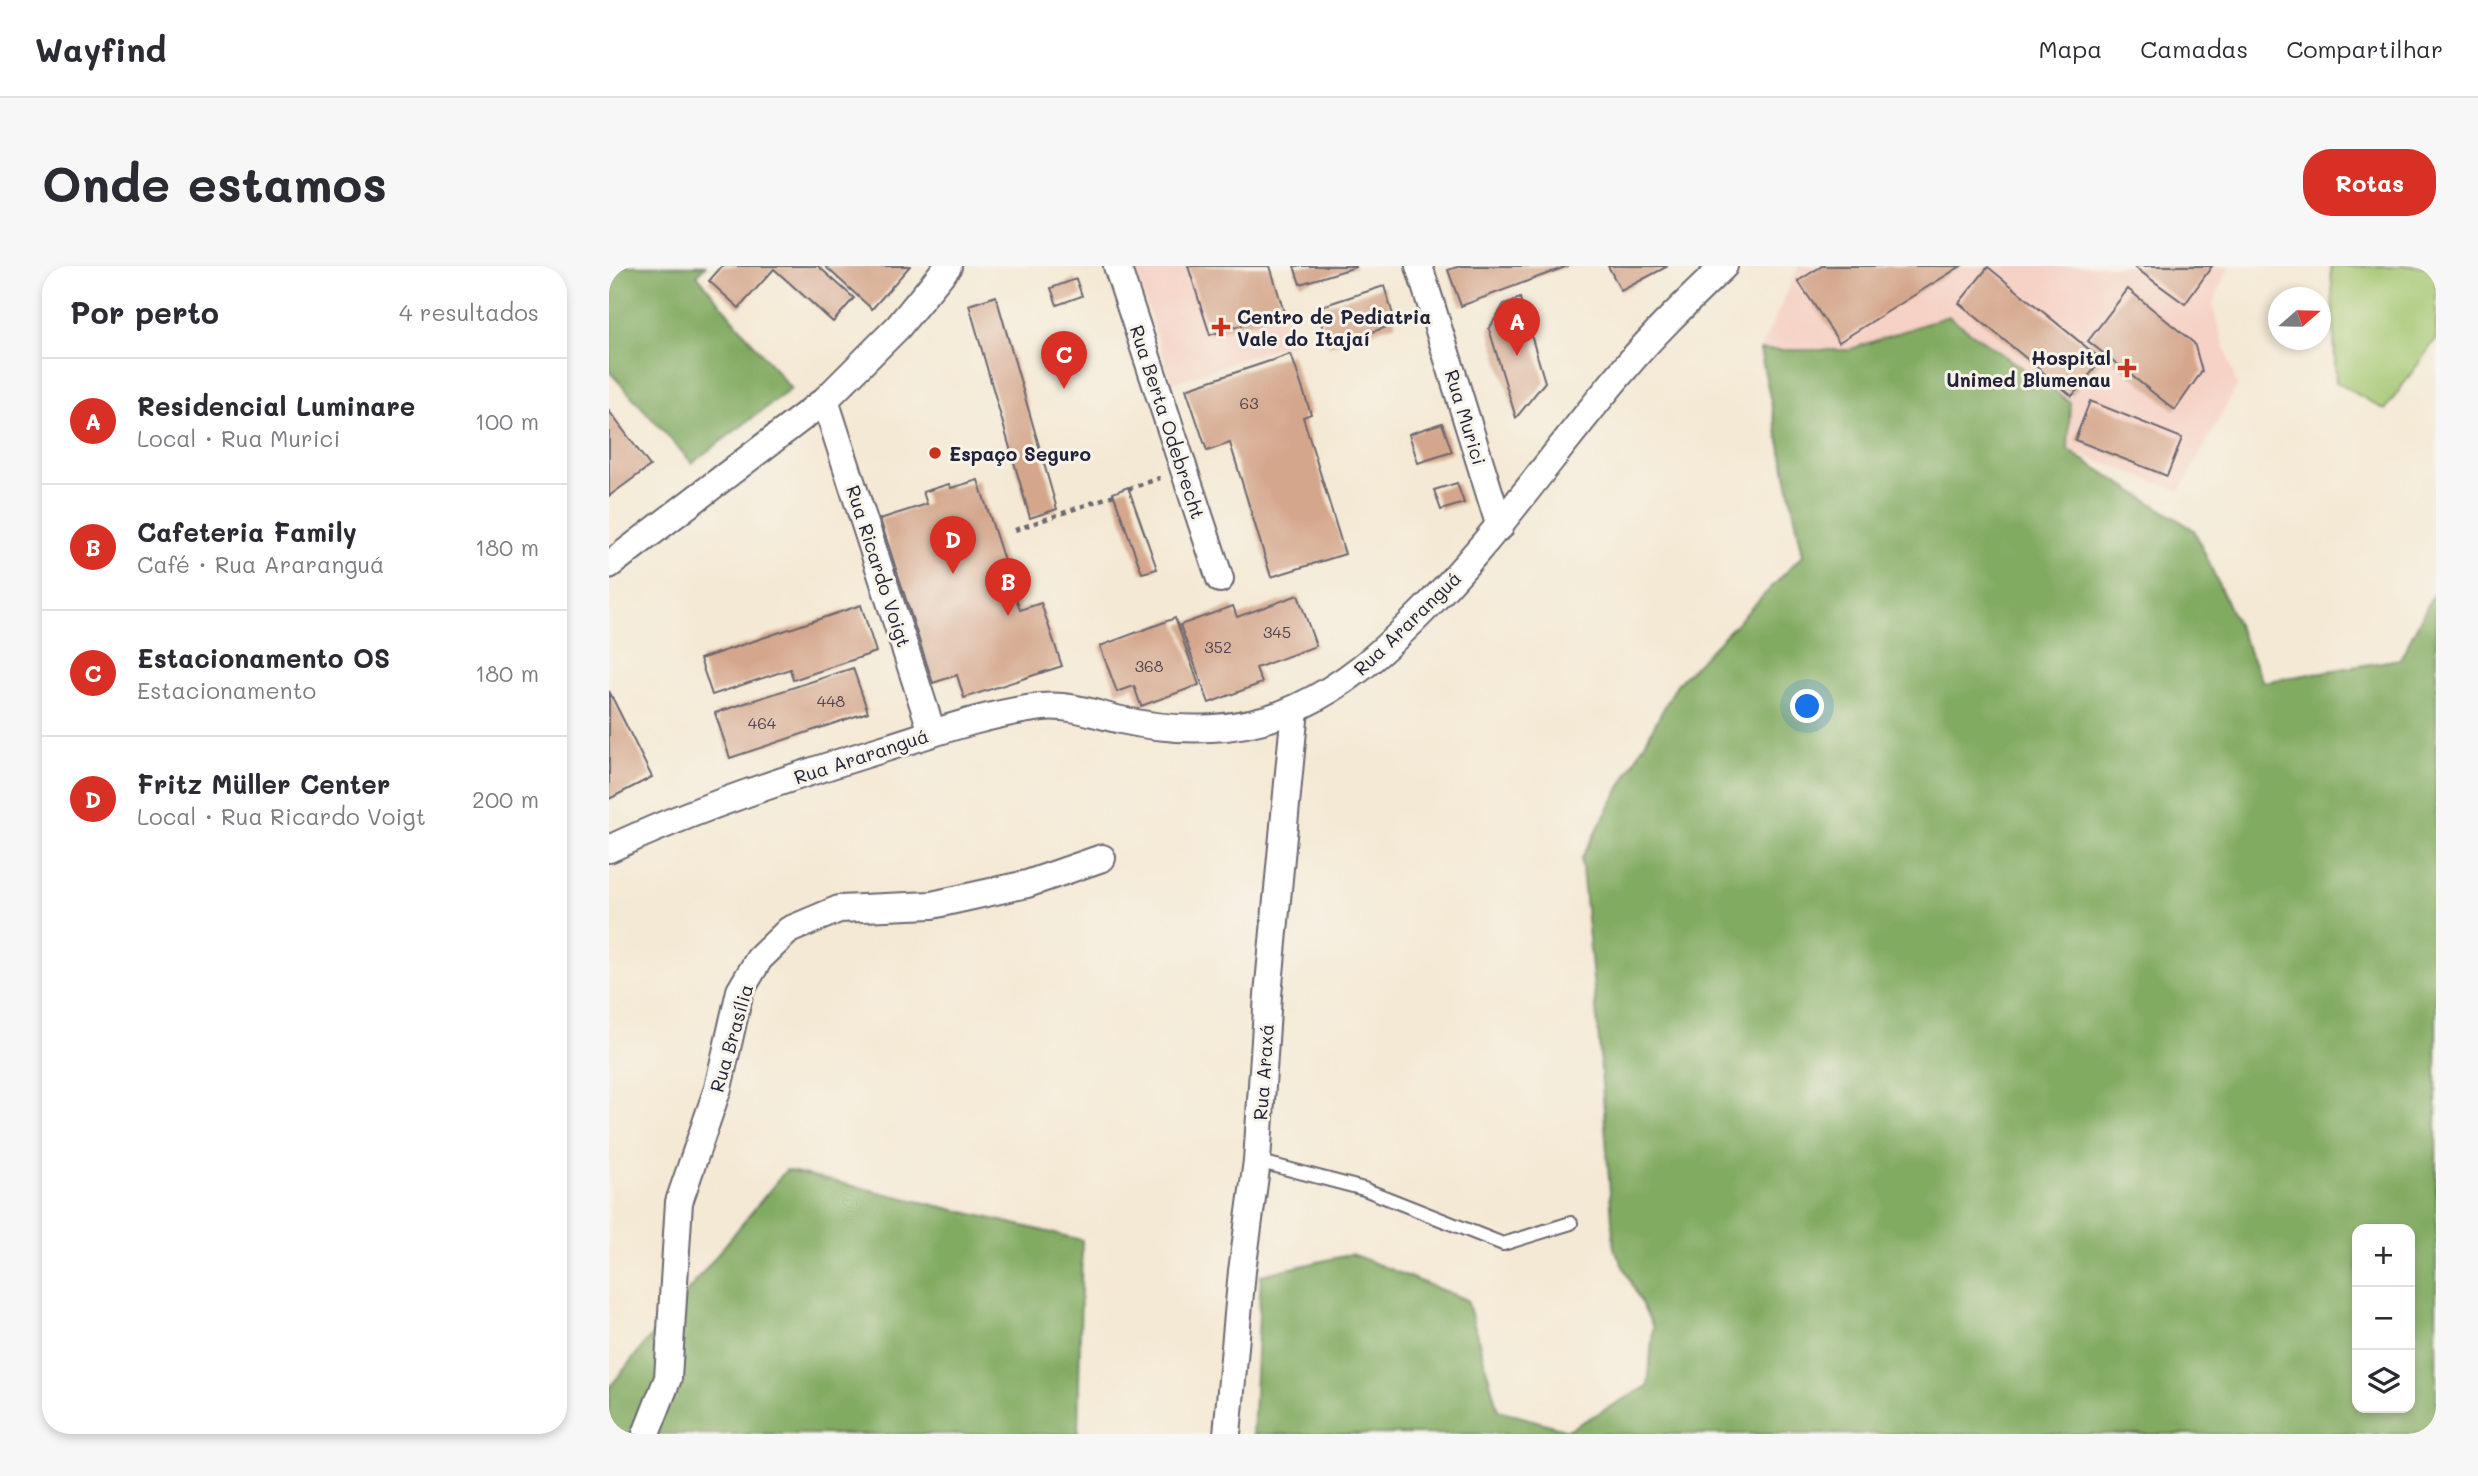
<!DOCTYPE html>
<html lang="pt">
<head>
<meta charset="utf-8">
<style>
  body { margin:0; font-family:Mali,sans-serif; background:#f7f7f7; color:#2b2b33 }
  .controls { position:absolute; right:21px; bottom:21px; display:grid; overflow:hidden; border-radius:14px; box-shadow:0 4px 10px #0003 }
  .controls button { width:63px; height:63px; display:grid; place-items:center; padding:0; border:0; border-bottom:2px solid #e1e1e2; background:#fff; color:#2b2b33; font:35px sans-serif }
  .compass { position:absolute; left:1659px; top:21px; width:63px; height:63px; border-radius:50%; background:#fff; box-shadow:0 4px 10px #0003; rotate:70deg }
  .you { position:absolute; left:1199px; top:441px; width:24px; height:24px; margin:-18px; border:5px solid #fff; border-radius:50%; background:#1a73e8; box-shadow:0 0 0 10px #1a73e833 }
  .badge { display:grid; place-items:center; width:46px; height:46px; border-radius:50%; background:#d93025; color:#fff; font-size:23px; font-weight:700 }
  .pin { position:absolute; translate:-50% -58px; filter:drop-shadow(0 2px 4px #0008) }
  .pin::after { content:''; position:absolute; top:37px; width:24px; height:21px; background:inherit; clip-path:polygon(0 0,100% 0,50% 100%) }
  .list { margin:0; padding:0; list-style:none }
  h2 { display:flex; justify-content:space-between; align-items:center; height:91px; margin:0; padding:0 28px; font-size:30px }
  h2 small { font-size:23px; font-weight:400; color:#7c7c81 }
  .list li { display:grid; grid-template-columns:46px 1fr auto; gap:21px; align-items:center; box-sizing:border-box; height:126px; padding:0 28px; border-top:2px solid #e1e1e2 }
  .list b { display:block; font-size:26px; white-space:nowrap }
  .list p { margin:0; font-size:23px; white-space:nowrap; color:#7c7c81 }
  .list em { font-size:23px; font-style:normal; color:#7c7c81 }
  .icon { flex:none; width:38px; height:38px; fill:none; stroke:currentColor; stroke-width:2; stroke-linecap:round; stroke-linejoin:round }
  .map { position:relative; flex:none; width:1827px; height:1168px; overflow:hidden; border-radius:28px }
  header { display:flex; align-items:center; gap:42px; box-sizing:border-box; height:98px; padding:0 35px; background:#fff; border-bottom:2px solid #e1e1e2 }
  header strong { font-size:33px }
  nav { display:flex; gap:38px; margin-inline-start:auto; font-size:24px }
  .intro { display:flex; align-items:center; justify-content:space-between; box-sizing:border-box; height:168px; padding:0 42px }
  h1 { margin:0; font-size:49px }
  .button { padding:18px 32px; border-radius:28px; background:#d93025; color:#fff; font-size:24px; font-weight:700 }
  main { display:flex; gap:42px; padding:0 42px }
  aside { flex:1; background:#fff; border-radius:28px; box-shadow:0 4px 10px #0003 }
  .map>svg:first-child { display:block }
  .built { fill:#f6d1c5 }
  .green { fill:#a3c66f; stroke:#627455; stroke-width:2 }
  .forest { fill:#82ab62; stroke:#52664e; stroke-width:2; fill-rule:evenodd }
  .building { fill:#d4a68b }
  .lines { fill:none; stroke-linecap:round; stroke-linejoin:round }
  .lane-casing { stroke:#6c6871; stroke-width:16 }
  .street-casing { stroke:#6c6871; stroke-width:30 }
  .path { stroke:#6c6871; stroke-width:4.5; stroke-dasharray:5 5; stroke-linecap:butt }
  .lane { stroke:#fff; stroke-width:12 }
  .street { stroke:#fff; stroke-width:26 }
  .poi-dot { fill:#c8321e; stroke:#f7f3e8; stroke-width:2.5 }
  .labels { text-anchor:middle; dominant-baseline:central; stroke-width:6; stroke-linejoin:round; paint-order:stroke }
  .number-label { font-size:16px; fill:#4e434f }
  .poi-label { font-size:19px; font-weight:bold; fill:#22223b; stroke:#f7f3e8; text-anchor:start }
  .street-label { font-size:19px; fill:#22223b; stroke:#f7f3e8 }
</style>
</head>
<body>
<header>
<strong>Wayfind</strong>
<nav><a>Mapa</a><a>Camadas</a><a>Compartilhar</a></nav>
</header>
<div class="intro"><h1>Onde estamos</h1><a class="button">Rotas</a></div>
<main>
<aside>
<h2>Por perto<small>4 resultados</small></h2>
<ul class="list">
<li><span class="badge">A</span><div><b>Residencial Luminare</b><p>Local · Rua Murici</p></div><em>100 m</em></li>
<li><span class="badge">B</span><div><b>Cafeteria Family</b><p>Café · Rua Araranguá</p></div><em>180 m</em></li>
<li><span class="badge">C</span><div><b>Estacionamento OS</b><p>Estacionamento</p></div><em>180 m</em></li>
<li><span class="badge">D</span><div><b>Fritz Müller Center</b><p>Local · Rua Ricardo Voigt</p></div><em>200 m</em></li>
</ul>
</aside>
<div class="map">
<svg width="1827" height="1168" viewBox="0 0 1827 1168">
  <rect width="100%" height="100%" fill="#f7f3e8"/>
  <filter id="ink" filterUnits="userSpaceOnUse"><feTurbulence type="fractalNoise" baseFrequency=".0143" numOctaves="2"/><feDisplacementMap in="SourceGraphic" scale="14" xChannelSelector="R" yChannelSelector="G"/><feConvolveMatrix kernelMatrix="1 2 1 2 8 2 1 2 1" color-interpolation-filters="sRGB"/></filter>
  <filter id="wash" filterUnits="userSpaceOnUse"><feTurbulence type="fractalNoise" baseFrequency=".00686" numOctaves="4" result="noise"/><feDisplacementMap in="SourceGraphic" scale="28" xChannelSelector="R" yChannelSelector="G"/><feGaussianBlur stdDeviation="1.57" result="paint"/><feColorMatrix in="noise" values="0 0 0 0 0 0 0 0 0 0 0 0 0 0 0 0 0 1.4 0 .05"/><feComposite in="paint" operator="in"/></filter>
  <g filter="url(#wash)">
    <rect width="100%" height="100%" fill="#f4e9d4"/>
    <!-- built -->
    <g class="built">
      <polygon points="525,0 661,0 684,76 563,117"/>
      <polygon points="1190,0 1621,0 1603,39 1628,120 1571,225 1459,184 1339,50 1239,84 1151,84"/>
    </g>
    <!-- green -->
    <polygon class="green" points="1722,0 1827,0 1827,73 1776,144 1727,116"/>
    <!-- forest -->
    <g class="forest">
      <polygon points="0,0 96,0 88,9 182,123 83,197 0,105"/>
      <path d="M1339,50l122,86 -2,48 126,80 69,152 137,-23 36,-70v845h-1183l8,-159 91,-21 115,46 31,110 70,20 80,-44 5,-59 -39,-79 -16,-219 -17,-170 96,-175 126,-129 -43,-205h88zM1801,963v179h-53v-179z"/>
      <polygon points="177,904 473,974 469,1168 0,1168 0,1122"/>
    </g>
    <g id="blocks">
      <!-- building -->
      <g class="building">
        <polygon points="113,0 209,0 245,32 224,56 165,3 130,42 100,15"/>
        <polygon points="216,0 301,0 263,43"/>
        <polygon points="579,0 661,0 675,46 601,69"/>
        <polygon points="685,0 747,0 747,1 691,18"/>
        <polygon points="851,0 959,0 852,40 839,4"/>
        <polygon points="999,0 1059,0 1012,25"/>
        <polygon points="1213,0 1352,0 1230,76 1189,15"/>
        <polygon points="1524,0 1603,0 1576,38"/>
        <polygon points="1379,1 1493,94 1463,130 1350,37"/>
        <polygon points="467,13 473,30 448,39 442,22"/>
        <polygon points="775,20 787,58 720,80 707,42"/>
        <polygon points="1519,23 1585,77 1593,105 1566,144 1479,75"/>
        <polygon points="387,30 448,243 421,252 360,39"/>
        <polygon points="911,32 936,116 907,152 880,63 895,38"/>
        <polygon points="682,88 702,148 694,151 736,288 662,311 621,177 598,185 577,123"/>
        <polygon points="1481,135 1573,172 1558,210 1466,174"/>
        <polygon points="0,145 41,200 0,230"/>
        <polygon points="833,157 843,186 809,197 800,168"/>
        <polygon points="369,214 411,344 432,337 453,400 355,432 348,409 324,417 271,253 318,238 314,226 340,218 342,222"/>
        <polygon points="848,217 855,237 832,244 825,224"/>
        <polygon points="519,221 548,303 533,307 504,227"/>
        <polygon points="689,329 707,380 647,402 653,417 600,437 571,359 624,340 628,351"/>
        <polygon points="252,339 267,386 184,414 181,403 103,429 91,393"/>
        <polygon points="566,352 590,419 532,440 525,420 508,426 491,380"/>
        <polygon points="244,402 259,446 121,492 106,447"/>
        <polygon points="0,425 43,511 0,533"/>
      </g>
    </g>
  </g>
  <g filter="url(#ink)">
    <use href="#blocks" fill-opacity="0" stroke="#6c6871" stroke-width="2"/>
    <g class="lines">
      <!-- lane casing -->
      <g class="lane-casing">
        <polyline id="lane" points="648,895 755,923 894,978 962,957"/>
      </g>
      <!-- street casing -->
      <g class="street-casing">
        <g id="street">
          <polyline points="508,0 611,313"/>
          <polyline points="810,0 891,261"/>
          <polyline points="216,134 323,466"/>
          <polyline points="0,299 216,134 289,61 339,0"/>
          <path d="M0,583c89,-42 183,-72 277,-101 51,-16 103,-35 156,-41 27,-3 53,7 79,13 58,13 123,13 177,-13 47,-22 81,-52 117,-88 79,-78 139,-168 211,-252 30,-36 65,-69 98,-101"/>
          <polyline points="37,1168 59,1112 70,936 109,822 131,725 150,693 180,664 230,643 323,639 418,618 493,592"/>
          <polyline points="618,1168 633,1005 648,895 659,729 686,443"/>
        </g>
      </g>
      <!-- path -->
      <g class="path">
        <polyline points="519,223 551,212"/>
        <polyline points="406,264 505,229"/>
      </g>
      <!-- lane -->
      <use href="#lane" class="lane"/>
      <!-- street -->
      <use href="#street" class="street"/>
    </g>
  </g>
  <!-- markers -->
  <g class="poi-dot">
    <path d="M608.5 50.5h7v7h7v7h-7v7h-7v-7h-7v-7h7z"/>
    <path d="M1514.5 91.5h7v7h7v7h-7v7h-7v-7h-7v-7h7z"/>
    <circle cx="326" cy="187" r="7"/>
  </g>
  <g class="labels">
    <!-- number labels -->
    <g class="number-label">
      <text x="640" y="136">63</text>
      <text x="668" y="365">345</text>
      <text x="609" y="380">352</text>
      <text x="540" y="399">368</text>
      <text x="222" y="434">448</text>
      <text x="153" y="456">464</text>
    </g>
    <!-- poi labels -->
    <g class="poi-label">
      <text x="628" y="50">Centro de Pediatria<tspan x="628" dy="22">Vale do Itajaí</tspan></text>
      <text x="1502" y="91" text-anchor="end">Hospital<tspan x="1502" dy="22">Unimed Blumenau</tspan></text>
      <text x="340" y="187">Espaço Seguro</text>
    </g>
    <!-- street labels -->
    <g class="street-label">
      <text transform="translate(857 151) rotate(73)">Rua Murici</text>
      <text transform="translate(559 156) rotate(72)">Rua Berta Odebrecht</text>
      <text transform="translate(270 300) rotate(72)">Rua Ricardo Voigt</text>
      <text transform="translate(798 357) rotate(-44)">Rua Araranguá</text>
      <text transform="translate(252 490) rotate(-18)">Rua Araranguá</text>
      <text transform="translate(122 772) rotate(-74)">Rua Brasília</text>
      <text transform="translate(654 806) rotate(-86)">Rua Araxá</text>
    </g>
  </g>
</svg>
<div class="controls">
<button>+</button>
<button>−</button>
<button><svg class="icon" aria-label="layers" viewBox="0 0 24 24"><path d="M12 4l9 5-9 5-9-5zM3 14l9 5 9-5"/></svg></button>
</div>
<svg class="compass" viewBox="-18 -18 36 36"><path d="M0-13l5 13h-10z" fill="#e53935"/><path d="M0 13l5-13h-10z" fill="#7c7c81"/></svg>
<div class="you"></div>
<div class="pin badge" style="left:908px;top:90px">A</div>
<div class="pin badge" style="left:399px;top:350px">B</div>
<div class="pin badge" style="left:455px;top:123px">C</div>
<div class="pin badge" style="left:344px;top:308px">D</div>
</div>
</main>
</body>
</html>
